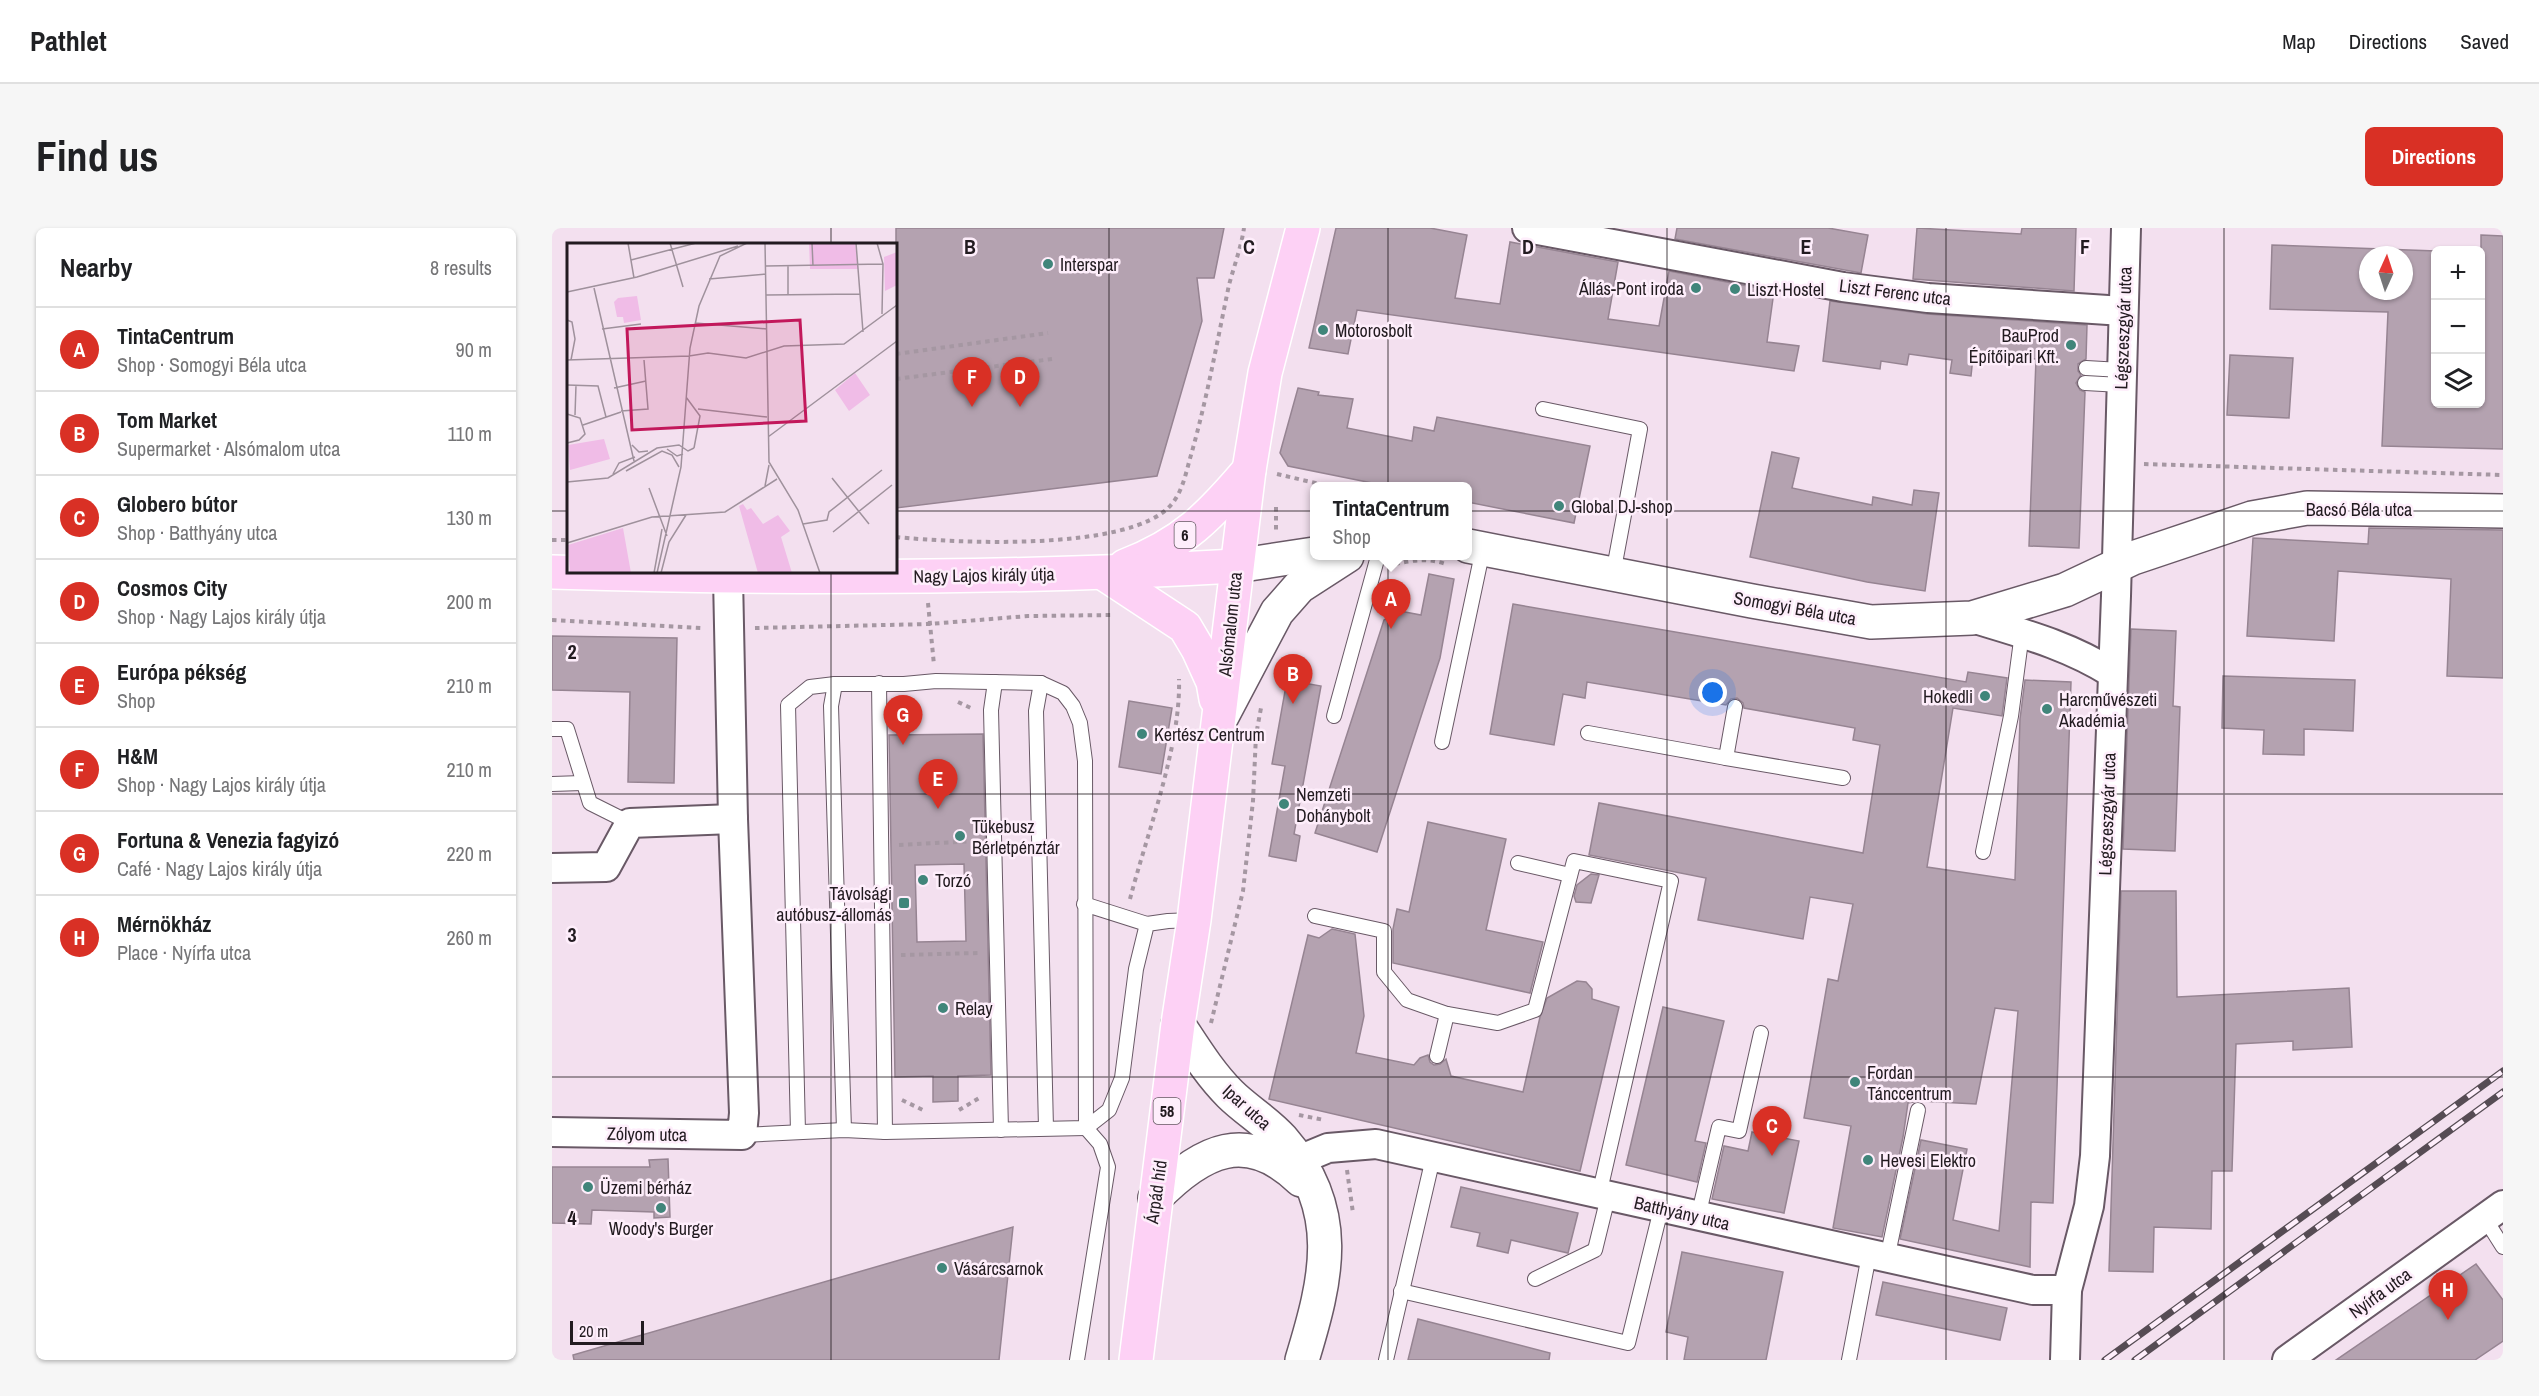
<!DOCTYPE html>
<html lang="en">
<head>
<meta charset="utf-8">
<style>
  body { margin:0; font-family:"Archivo Narrow",sans-serif; background:#f6f6f6; color:#202124 }
  .controls { position:absolute; right:18px; top:18px; display:grid; overflow:hidden; border-radius:9px; box-shadow:0 2px 4px #0004 }
  .controls button { width:54px; height:54px; display:grid; place-items:center; padding:0; border:0; border-bottom:2px solid #e0e0e0; background:#fff; color:#202124; font:30px sans-serif }
  .compass { position:absolute; left:1807px; top:18px; width:54px; height:54px; border-radius:50%; background:#fff; box-shadow:0 2px 4px #0004; rotate:3deg }
  .scale { position:absolute; left:18px; bottom:15px; width:74px; box-sizing:border-box; padding-left:6px; border:3px solid #221b20; border-top:0; font-size:16px; line-height:21px; white-space:nowrap; color:#221b20; -webkit-text-stroke:4px #feeefb; paint-order:stroke }
  .you { position:absolute; left:1161px; top:465px; width:21px; height:21px; margin:-15px; border:4px solid #fff; border-radius:50%; background:#1a73e8; box-shadow:0 0 0 9px #1a73e833 }
  .badge { display:grid; place-items:center; width:39px; height:39px; border-radius:50%; background:#d93025; color:#fff; font-size:20px; font-weight:700 }
  .pin { position:absolute; translate:-50% -50px; filter:drop-shadow(0 2px 3px #0008) }
  .pin::after { content:''; position:absolute; top:32px; width:21px; height:18px; background:inherit; clip-path:polygon(0 0,100% 0,50% 100%) }
  .popup { position:absolute; left:758px; top:254px; width:162px; height:78px; box-sizing:border-box; display:grid; place-content:center; border-radius:9px; background:#fff; filter:drop-shadow(0 2px 4px #0005); font-size:20px; white-space:nowrap; color:#757577 }
  .popup b { font-size:22px; color:#202124 }
  .popup::after { content:''; position:absolute; left:50%; top:100%; margin-left:-12px; border:12px solid transparent; border-top-color:#fff }
  .list { margin:0; padding:0; list-style:none }
  h2 { display:flex; justify-content:space-between; align-items:center; height:78px; margin:0; padding:0 24px; font-size:26px }
  h2 small { font-size:20px; font-weight:400; color:#757577 }
  .list li { display:grid; grid-template-columns:39px 1fr auto; gap:18px; align-items:center; box-sizing:border-box; height:84px; padding:0 24px; border-top:2px solid #e0e0e0 }
  .list b { display:block; font-size:22px; white-space:nowrap }
  .list p { margin:0; font-size:20px; white-space:nowrap; color:#757577 }
  .list em { font-size:20px; font-style:normal; color:#757577 }
  .icon { flex:none; width:33px; height:33px; fill:none; stroke:currentColor; stroke-width:2; stroke-linecap:round; stroke-linejoin:round }
  .map { position:relative; flex:none; width:1951px; height:1132px; overflow:hidden; border-radius:9px }
  header { display:flex; align-items:center; gap:36px; box-sizing:border-box; height:84px; padding:0 30px; background:#fff; border-bottom:2px solid #e0e0e0 }
  header strong { font-size:28px }
  nav { display:flex; gap:33px; margin-inline-start:auto; font-size:21px }
  .intro { display:flex; align-items:center; justify-content:space-between; box-sizing:border-box; height:144px; padding:0 36px }
  h1 { margin:0; font-size:42px }
  .button { padding:15px 27px; border-radius:9px; background:#d93025; color:#fff; font-size:21px; font-weight:700 }
  main { display:flex; gap:36px; padding:0 36px }
  aside { flex:1; background:#fff; border-radius:9px; box-shadow:0 2px 4px #0004 }
  .map>svg:first-child { display:block }
  .building { fill:#b4a2b0; stroke:#968492; stroke-width:1.5; fill-rule:evenodd }
  .lines { fill:none; stroke-linecap:round; stroke-linejoin:round }
  .lane-casing { stroke:#695966; stroke-width:16 }
  .street-casing { stroke:#695966; stroke-width:32 }
  .secondary-casing { stroke:#695966; stroke-width:36 }
  .primary-casing { stroke:#fff; stroke-width:36 }
  .path { stroke:#a597a2; stroke-width:4; stroke-dasharray:4.5 4.5; stroke-linecap:butt }
  .lane { stroke:#fff; stroke-width:14 }
  .street { stroke:#fff; stroke-width:28 }
  .secondary { stroke:#fff; stroke-width:33 }
  .primary { stroke:#fdd1f5; stroke-width:33 }
  .rail-casing { stroke:#564c54; stroke-width:7 }
  .rail { stroke:#feeefb; stroke-width:4.5; stroke-dasharray:14; stroke-linecap:butt }
  .grid { fill:none; stroke:#221b20; stroke-width:1.5; stroke-opacity:0.55 }
  .poi-dot { fill:#40857a; stroke:#feeefb; stroke-width:2 }
  .labels { text-anchor:middle; dominant-baseline:central; stroke-width:5; stroke-linejoin:round; paint-order:stroke }
  .shield { fill:#feeefb; stroke:#645a62; stroke-width:1.5 }
  .shield-label { font-size:16px; font-weight:bold; fill:#221b20 }
  .poi-label { font-size:18px; fill:#221b20; stroke:#feeefb; text-anchor:start }
  .street-label { font-size:18px; fill:#221b20; stroke:#feeefb }
  .inset-road { fill:none; stroke:#9f919c; stroke-width:1.5 }
  .view { fill:#c2185b; fill-opacity:0.15; stroke:#c2185b; stroke-width:3 }
  .inset-edge { fill:none; stroke:#221b20; stroke-width:3 }
  .grid-label { font-size:20px; text-anchor:middle; font-weight:bold; fill:#221b20; stroke:#feeefb; stroke-width:5; stroke-linejoin:round; paint-order:stroke }
</style>
</head>
<body>
<header>
<strong>Pathlet</strong>
<nav><a>Map</a><a>Directions</a><a>Saved</a></nav>
</header>
<div class="intro"><h1>Find us</h1><a class="button">Directions</a></div>
<main>
<aside>
<h2>Nearby<small>8 results</small></h2>
<ul class="list">
<li><span class="badge">A</span><div><b>TintaCentrum</b><p>Shop · Somogyi Béla utca</p></div><em>90 m</em></li>
<li><span class="badge">B</span><div><b>Tom Market</b><p>Supermarket · Alsómalom utca</p></div><em>110 m</em></li>
<li><span class="badge">C</span><div><b>Globero bútor</b><p>Shop · Batthyány utca</p></div><em>130 m</em></li>
<li><span class="badge">D</span><div><b>Cosmos City</b><p>Shop · Nagy Lajos király útja</p></div><em>200 m</em></li>
<li><span class="badge">E</span><div><b>Európa pékség</b><p>Shop</p></div><em>210 m</em></li>
<li><span class="badge">F</span><div><b>H&amp;M</b><p>Shop · Nagy Lajos király útja</p></div><em>210 m</em></li>
<li><span class="badge">G</span><div><b>Fortuna &amp; Venezia fagyizó</b><p>Café · Nagy Lajos király útja</p></div><em>220 m</em></li>
<li><span class="badge">H</span><div><b>Mérnökház</b><p>Place · Nyírfa utca</p></div><em>260 m</em></li>
</ul>
</aside>
<div class="map">
<svg width="1951" height="1132" viewBox="0 0 1951 1132">
  <rect width="100%" height="100%" fill="#f3e0ef"/>
  <!-- building -->
  <g class="building">
    <polygon points="344,0 672,0 662,50 645,50 650,93 605,248 344,280"/>
    <polygon points="784,0 878,0 915,7 903,70 948,76 958,14 1066,34 1056,91 1107,98 1117,43 1222,63 1215,114 1247,118 1242,143 805,82 796,126 757,120"/>
    <polygon points="1125,0 1276,0 1316,7 1309,45 1123,11"/>
    <polygon points="1365,0 1469,6 1470,0 1524,0 1522,63 1361,51"/>
    <path d="M1929,7l22,1v213l-121,-3 6,-134 -118,-3 2,-64 164,6 -3,89h3v64h45zM1816,27h36v36h-36z"/>
    <polygon points="1278,73 1375,86 1535,97 1534,131 1526,136 1526,143 1529,147 1524,155 1528,162 1533,164 1527,320 1477,318 1484,131 1421,129 1419,148 1398,145 1400,132 1357,126 1355,137 1329,133 1328,141 1271,133"/>
    <polygon points="1678,127 1741,130 1737,190 1675,187"/>
    <polygon points="746,160 767,164 766,167 801,171 795,200 860,213 862,199 882,203 885,189 1038,218 1022,295 915,274 915,258 835,258 736,238 728,225"/>
    <polygon points="1220,224 1247,230 1240,260 1320,277 1321,269 1360,277 1362,262 1387,265 1373,363 1315,354 1198,329"/>
    <polygon points="1817,300 1951,302 1951,450 1895,448 1899,351 1786,343 1782,413 1695,408 1701,310 1816,316"/>
    <polygon points="877,346 902,351 888,430 825,624 763,605 832,392 848,383 869,387"/>
    <polygon points="961,376 1414,454 1416,444 1455,450 1450,488 1401,480 1375,639 1463,652 1468,491 1473,452 1519,454 1501,975 1479,974 1478,1039 1348,1011 1369,912 1415,921 1401,992 1447,1003 1466,783 1443,780 1424,876 1367,873 1356,875 1351,909 1330,1009 1281,1000 1299,898 1252,890 1276,751 1286,753 1301,676 1258,669 1251,711 1146,692 1154,650 1037,627 1047,575 1311,625 1328,517 1301,512 1303,500 1192,480 1191,475 1185,470 1179,471 1174,477 1035,454 1033,470 1011,466 1002,517 938,506"/>
    <polygon points="1579,401 1624,403 1621,478 1628,479 1623,623 1571,621"/>
    <polygon points="0,408 125,410 122,555 76,554 78,464 0,462"/>
    <polygon points="1671,448 1803,452 1801,503 1752,501 1752,527 1711,526 1712,502 1670,500"/>
    <polygon points="735,452 769,458 742,606 748,608 744,633 717,628 733,538 720,536"/>
    <polygon points="577,473 620,480 609,546 567,539"/>
    <path d="M431,506l8,341 -33,1v25l-25,1v-26l-38,1 -6,-342zM412,636l2,77 -49,1 -2,-77z"/>
    <polygon points="876,594 954,611 934,702 991,714 978,765 841,735 841,701 845,681 857,684"/>
    <polygon points="1039,646 1047,647 1039,675 1024,674 1022,668 1025,657"/>
    <polygon points="1569,663 1624,663 1625,769 1797,760 1800,819 1741,822 1741,813 1684,816 1680,943 1660,943 1659,1001 1602,999 1601,1044 1557,1043"/>
    <polygon points="780,701 803,706 812,788 804,825 862,837 868,830 876,827 878,834 882,837 888,836 894,831 899,848 971,864 988,789 995,770 1025,753 1034,754 1040,761 1040,771 1067,779 1028,943 717,871 756,707 767,710"/>
    <polygon points="1111,779 1172,793 1143,913 1154,915 1145,954 1074,937"/>
    <polygon points="1200,904 1247,913 1232,985 1160,971 1172,918 1196,923"/>
    <polygon points="116,931 118,989 102,990 102,984 40,982 39,996 0,995 0,939 98,939 97,932"/>
    <polygon points="909,959 1026,985 1016,1025 959,1012 956,1025 925,1018 928,1005 899,999"/>
    <polygon points="461,999 447,1132 22,1132 21,1127"/>
    <polygon points="1130,1024 1231,1044 1214,1132 1132,1132 1136,1109 1114,1104"/>
    <polygon points="1924,1036 1951,1072 1951,1113 1923,1132 1784,1132"/>
    <polygon points="1331,1054 1455,1080 1448,1112 1324,1087"/>
    <polygon points="866,1091 998,1125 997,1132 856,1132"/>
  </g>
  <g class="lines">
    <!-- lane casing -->
    <g class="lane-casing">
      <g id="lane">
        <polyline points="1534,140 1569,142"/>
        <polyline points="1533,155 1569,157"/>
        <polyline points="991,181 1088,201 1061,346"/>
        <polyline points="443,454 439,482 449,902"/>
        <polyline points="327,455 333,904"/>
        <polyline points="489,455 484,483 494,900"/>
        <polyline points="283,456 279,478 292,902"/>
        <polyline points="782,488 826,328"/>
        <polyline points="0,501 15,501 38,575 78,595"/>
        <polyline points="1036,505 1174,530 1183,479"/>
        <polyline points="890,514 931,321"/>
        <polyline points="1174,530 1291,550"/>
        <polyline points="0,556 30,555"/>
        <polyline points="1431,624 1459,488 1470,405"/>
        <polyline points="966,635 1018,647"/>
        <polyline points="532,676 595,696"/>
        <polyline points="763,688 832,703 832,744 855,772 895,786 946,795 983,782 1022,633 1119,653 1047,967"/>
        <polyline points="885,828 895,786"/>
        <polyline points="246,904 236,477 258,459 283,456 352,456 384,453 489,455 511,465 521,478 528,495 533,533 534,900 548,916 556,939 525,1132"/>
        <polyline points="190,907 292,902 333,904 534,900 557,882 570,850 584,741 595,696 616,693 641,692"/>
        <polyline points="1146,989 1167,899 1187,903 1209,805"/>
        <polyline points="1932,989 1951,1019"/>
        <polyline points="1335,1031 1366,882"/>
        <polyline points="983,1051 1043,1022 1056,969"/>
        <polyline points="849,1063 1076,1115 1109,981"/>
        <polyline points="834,1132 881,930"/>
        <polyline points="1297,1132 1317,1027"/>
      </g>
    </g>
    <!-- street casing -->
    <g class="street-casing">
      <g id="street">
        <polyline points="975,0 1291,59 1376,70 1571,83"/>
        <path d="M1420,390c49,15 96,27 140,55"/>
        <polyline points="0,640 54,639 78,595 181,591"/>
        <polyline points="0,904 190,907 192,885 181,591 176,349"/>
        <polyline points="747,932 776,920 824,916 1481,1062 1515,1062"/>
        <polyline points="1513,1132 1515,1062 1537,978 1543,928 1564,368 1574,0"/>
        <polyline points="1735,1132 1951,977"/>
      </g>
    </g>
    <!-- secondary casing -->
    <g class="secondary-casing">
      <g id="secondary">
        <polyline points="916,318 1200,373 1319,394 1420,390 1513,362 1581,330 1700,290 1755,280 1951,283"/>
        <polyline points="684,338 762,326"/>
        <polyline points="668,492 725,384 747,359 795,328"/>
        <path d="M626,796c16,24 31,49 52,70 16,16 37,28 52,45 62,71 45,139 20,221"/>
        <path d="M603,970c47,-48 92,-70 146,-18"/>
      </g>
    </g>
    <!-- primary casing -->
    <g class="primary-casing">
      <g id="primary">
        <path d="M573,338c58,-22 85,-50 124,-96"/>
        <path d="M0,344c228,7 456,7 684,-6"/>
        <polyline points="551,345 633,399 646,421 661,454 664,471"/>
        <polyline points="584,1132 626,796 642,692 697,242 713,145 751,0"/>
      </g>
    </g>
    <!-- path -->
    <g class="path">
      <polyline points="344,126 496,105"/>
      <polyline points="344,151 500,131"/>
      <polyline points="1592,236 1951,247"/>
      <polyline points="725,246 776,258"/>
      <polyline points="724,279 724,305"/>
      <path d="M344,309c59,6 234,15 275,-32 12,-14 15,-33 20,-50 16,-56 26,-113 38,-170 5,-19 12,-37 15,-57"/>
      <polyline points="0,312 16,312"/>
      <path d="M843,336c19,-4 33,-6 51,0"/>
      <polyline points="376,375 382,437"/>
      <polyline points="0,392 150,400"/>
      <polyline points="203,400 377,396 476,388 561,387"/>
      <polyline points="406,474 421,481"/>
      <polyline points="345,488 364,475"/>
      <polyline points="347,617 423,613"/>
      <path d="M578,671c17,-66 51,-153 49,-220"/>
      <polyline points="349,727 426,725"/>
      <polyline points="659,795 691,663 701,573 704,507 709,480"/>
      <polyline points="350,872 373,883"/>
      <polyline points="407,882 429,869"/>
      <polyline points="747,887 772,892"/>
      <polyline points="795,942 801,985"/>
    </g>
    <!-- lane -->
    <use href="#lane" class="lane"/>
    <!-- street -->
    <use href="#street" class="street"/>
    <!-- secondary -->
    <use href="#secondary" class="secondary"/>
    <!-- primary -->
    <use href="#primary" class="primary"/>
    <!-- rail casing -->
    <g class="rail-casing">
      <g id="rail">
        <polyline points="1553,1132 1951,843"/>
        <polyline points="1583,1132 1951,864"/>
      </g>
    </g>
    <!-- rail -->
    <use href="#rail" class="rail"/>
  </g>
  <!-- grid -->
  <path class="grid" d="M279,0v16M557,0v1132M836,0v1132M1115,0v1132M1394,0v1132M1672,0v1132M0,283h16M344,283h1607M279,344v788M0,566h1951M0,849h1951"/>
  <!-- markers -->
  <g class="poi-dot">
    <circle cx="496" cy="36" r="6"/>
    <circle cx="1144" cy="60" r="6"/>
    <circle cx="1183" cy="61" r="6"/>
    <circle cx="771" cy="102" r="6"/>
    <circle cx="1519" cy="117" r="6"/>
    <circle cx="1007" cy="278" r="6"/>
    <circle cx="1433" cy="468" r="6"/>
    <circle cx="1495" cy="481" r="6"/>
    <circle cx="590" cy="506" r="6"/>
    <circle cx="732" cy="576" r="6"/>
    <circle cx="408" cy="608" r="6"/>
    <circle cx="371" cy="652" r="6"/>
    <rect x="346" y="669" width="12" height="12" rx="3"/>
    <circle cx="391" cy="780" r="6"/>
    <circle cx="1303" cy="854" r="6"/>
    <circle cx="1316" cy="932" r="6"/>
    <circle cx="36" cy="959" r="6"/>
    <circle cx="109" cy="980" r="6"/>
    <circle cx="390" cy="1040" r="6"/>
  </g>
  <g class="labels">
    <!-- shield labels -->
    <g class="shield">
      <rect x="622.5" y="294" width="21" height="26" rx="4.5"/>
      <rect x="601.5" y="870" width="27" height="26" rx="4.5"/>
    </g>
    <g class="shield-label">
      <text x="633" y="307">6</text>
      <text x="615" y="883">58</text>
    </g>
    <!-- poi labels -->
    <g class="poi-label">
      <text x="508" y="36">Interspar</text>
      <text x="1132" y="60" text-anchor="end">Állás-Pont iroda</text>
      <text x="1195" y="61">Liszt Hostel</text>
      <text x="783" y="102">Motorosbolt</text>
      <text x="1507" y="107" text-anchor="end">BauProd<tspan x="1507" dy="21">Építőipari Kft.</tspan></text>
      <text x="1019" y="278">Global DJ-shop</text>
      <text x="1421" y="468" text-anchor="end">Hokedli</text>
      <text x="1507" y="471">Harcművészeti<tspan x="1507" dy="21">Akadémia</tspan></text>
      <text x="602" y="506">Kertész Centrum</text>
      <text x="744" y="566">Nemzeti<tspan x="744" dy="21">Dohánybolt</tspan></text>
      <text x="420" y="598">Tükebusz<tspan x="420" dy="21">Bérletpénztár</tspan></text>
      <text x="383" y="652">Torzó</text>
      <text x="340" y="665" text-anchor="end">Távolsági<tspan x="340" dy="21">autóbusz-állomás</tspan></text>
      <text x="403" y="780">Relay</text>
      <text x="1315" y="844">Fordan<tspan x="1315" dy="21">Tánccentrum</tspan></text>
      <text x="1328" y="932">Hevesi Elektro</text>
      <text x="48" y="959">Üzemi bérház</text>
      <text x="109" y="1000" text-anchor="middle">Woody's Burger</text>
      <text x="402" y="1040">Vásárcsarnok</text>
    </g>
    <!-- street labels -->
    <g class="street-label">
      <text transform="translate(1343 64) rotate(7)">Liszt Ferenc utca</text>
      <text transform="translate(1571 100) rotate(-88)">Légszeszgyár utca</text>
      <text x="1807" y="281">Bacsó Béla utca</text>
      <text transform="translate(432 347) rotate(-1)">Nagy Lajos király útja</text>
      <text transform="translate(1243 380) rotate(10)">Somogyi Béla utca</text>
      <text transform="translate(678 396) rotate(-84)">Alsómalom utca</text>
      <text transform="translate(1555 586) rotate(-88)">Légszeszgyár utca</text>
      <text transform="translate(695 879) rotate(42)">Ipar utca</text>
      <text transform="translate(95 906) rotate(1)">Zólyom utca</text>
      <text transform="translate(604 964) rotate(-82)">Árpád híd</text>
      <text transform="translate(1130 985) rotate(13)">Batthyány utca</text>
      <text transform="translate(1828 1065) rotate(-36)">Nyírfa utca</text>
    </g>
  </g>
  <!-- overview -->
  <g transform="translate(15 15)">
    <rect width="330" height="330" fill="#f3e0ef"/>
    <path d="M242,0h46l3,26h-48zM330,9v33l-12,6 -1,-34zM70,53l4,24 -17,3 -1,-6h-6l-3,-15 4,-4zM288,130l15,22 -21,16 -14,-21zM37,196l6,20 -40,11 -2,-25zM176,261l4,6 4,-2 12,16 15,-9 12,16 -9,6 11,36h-34l-19,-67zM56,285l8,45h-61l-2,-28z" fill="#f0bce7"/>
    <path class="inset-road" d="M61,0l6,35M103,0l13,44M198,0l4,219 29,48 22,63M245,0l1,23M289,0l7,89M310,0l6,21 -1,50M64,17l65,-17M199,23l117,-2M221,23v29M142,36l57,-5M27,45l40,173M0,49l70,-15 101,-31M199,52l94,-1M0,77l5,2 3,17 -4,21M128,80l72,6M35,86l39,-5M122,113l19,-3 38,5 38,-12 60,-2 53,-39M0,117l122,-4M0,142l31,1 8,31M47,145l32,-7M119,154l14,19 -6,32M131,166l69,8M54,168l27,-2 -4,-49M0,171l13,4 5,16 -6,6 -12,3M8,172l1,-30M16,182l38,-13M201,194l129,-96M65,202l7,7 9,-1M100,206l10,7 6,-2M59,228l36,-20 10,4 7,12M46,231l6,-11 16,-6M265,235l37,46M0,239l41,-4 49,-30 22,-3 9,6 6,-3M198,243l4,-21M82,245l18,48M236,281l24,-4 2,-8 53,-42M266,289l59,-47M0,300l85,-26 73,-5 52,-33M87,330l8,-44M90,330l24,-106 9,-119 9,-42 21,-50 27,-13M94,330l8,-31 17,-27"/>
    <path class="view" d="M233,77l6,101 -174,9 -5,-101z"/>
    <rect width="330" height="330" class="inset-edge"/>
  </g>
  <g class="grid-label">
    <text x="418" y="26">B</text>
    <text x="697" y="26">C</text>
    <text x="976" y="26">D</text>
    <text x="1254" y="26">E</text>
    <text x="1533" y="26">F</text>
    <text x="20" y="431">2</text>
    <text x="20" y="714">3</text>
    <text x="20" y="997">4</text>
  </g>
</svg>
<div class="controls">
<button>+</button>
<button>−</button>
<button><svg class="icon" aria-label="layers" viewBox="0 0 24 24"><path d="M12 4l9 5-9 5-9-5zM3 14l9 5 9-5"/></svg></button>
</div>
<svg class="compass" viewBox="-18 -18 36 36"><path d="M0-13l5 13h-10z" fill="#e53935"/><path d="M0 13l5-13h-10z" fill="#757577"/></svg>
<div class="scale">20 m</div>
<div class="you"></div>
<div class="pin badge" style="left:839px;top:401px">A</div>
<div class="popup"><b>TintaCentrum</b>Shop</div>
<div class="pin badge" style="left:741px;top:476px">B</div>
<div class="pin badge" style="left:1220px;top:928px">C</div>
<div class="pin badge" style="left:468px;top:179px">D</div>
<div class="pin badge" style="left:386px;top:581px">E</div>
<div class="pin badge" style="left:420px;top:179px">F</div>
<div class="pin badge" style="left:351px;top:517px">G</div>
<div class="pin badge" style="left:1896px;top:1092px">H</div>
</div>
</main>
</body>
</html>
